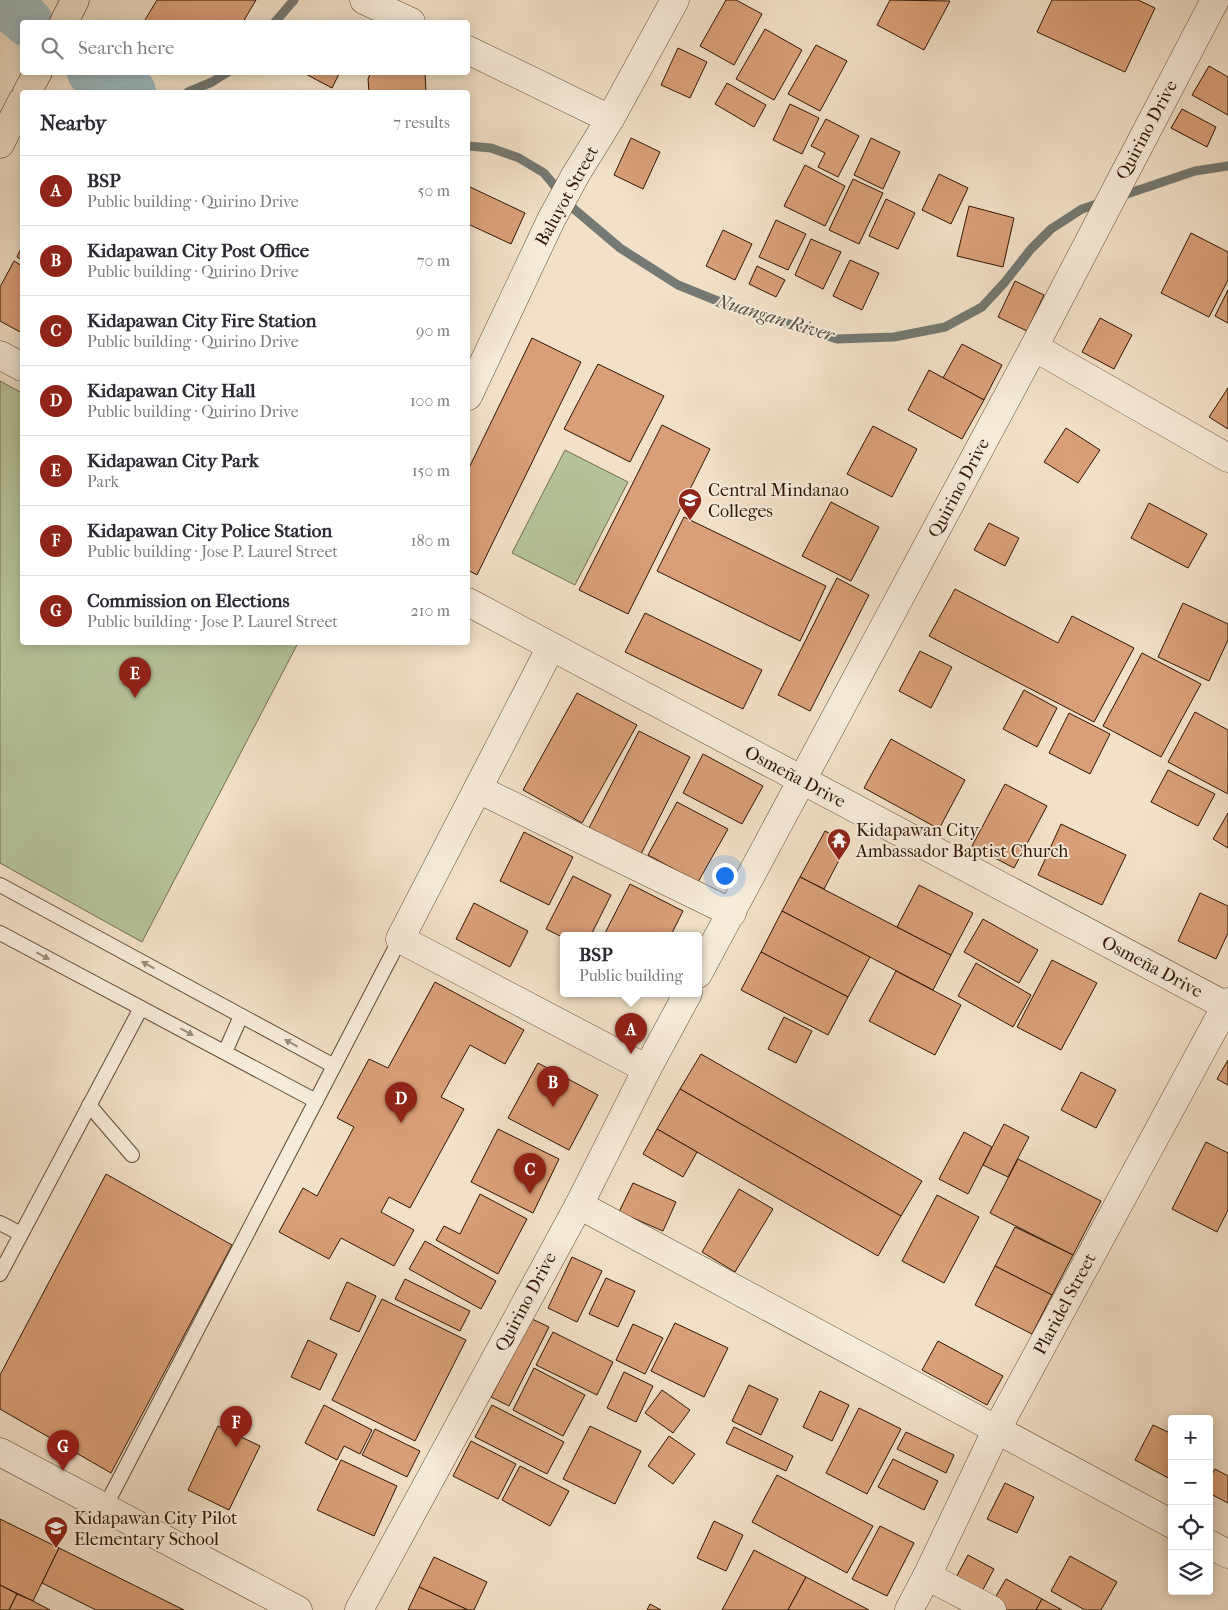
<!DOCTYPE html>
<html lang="en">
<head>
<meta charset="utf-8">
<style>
  body { margin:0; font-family:"IM FELL French Canon",serif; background:#f7f7f7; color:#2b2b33 }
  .controls { position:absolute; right:15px; bottom:15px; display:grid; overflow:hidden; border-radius:5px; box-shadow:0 2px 12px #0003 }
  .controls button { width:45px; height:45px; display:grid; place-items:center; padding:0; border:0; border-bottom:1px solid #e1e1e2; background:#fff; color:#2b2b33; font:25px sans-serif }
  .you { position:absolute; left:724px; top:875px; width:18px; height:18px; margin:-12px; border:4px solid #fff; border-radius:50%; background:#1a73e8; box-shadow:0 0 0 8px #1a73e833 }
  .badge { display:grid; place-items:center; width:32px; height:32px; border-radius:50%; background:#8f2418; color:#fff; font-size:16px; font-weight:700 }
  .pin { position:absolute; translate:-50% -41px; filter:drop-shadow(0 1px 2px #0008) }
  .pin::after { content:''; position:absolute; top:26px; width:18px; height:15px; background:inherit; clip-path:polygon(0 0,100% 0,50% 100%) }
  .popup { position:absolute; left:560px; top:932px; width:142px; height:65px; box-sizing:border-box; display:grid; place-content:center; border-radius:5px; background:#fff; filter:drop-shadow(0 1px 4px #0005); font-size:16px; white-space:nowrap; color:#7c7c81 }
  .popup b { font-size:19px; color:#2b2b33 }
  .popup::after { content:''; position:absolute; left:50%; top:100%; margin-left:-10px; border:10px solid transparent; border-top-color:#fff }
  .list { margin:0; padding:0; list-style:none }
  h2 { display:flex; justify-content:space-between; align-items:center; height:65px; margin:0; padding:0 20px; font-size:21px }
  h2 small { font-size:16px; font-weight:400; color:#7c7c81 }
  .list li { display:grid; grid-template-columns:32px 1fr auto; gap:15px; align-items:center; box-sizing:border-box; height:70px; padding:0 20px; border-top:1px solid #e1e1e2 }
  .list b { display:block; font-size:19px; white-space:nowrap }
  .list p { margin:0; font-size:16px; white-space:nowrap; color:#7c7c81 }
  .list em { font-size:16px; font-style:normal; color:#7c7c81 }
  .icon { flex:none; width:28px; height:28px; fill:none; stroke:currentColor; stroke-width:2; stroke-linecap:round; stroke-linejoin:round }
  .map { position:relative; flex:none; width:1228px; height:1610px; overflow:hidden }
  .search { position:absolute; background:#fff; box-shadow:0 2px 12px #0003; left:20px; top:20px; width:450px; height:55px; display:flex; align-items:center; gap:12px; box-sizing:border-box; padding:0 18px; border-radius:5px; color:#7c7c81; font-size:19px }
  .panel { position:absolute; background:#fff; box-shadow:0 2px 12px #0003; left:20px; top:90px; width:450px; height:555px; border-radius:5px }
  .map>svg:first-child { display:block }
  .green { fill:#b6c399; stroke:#746c4c }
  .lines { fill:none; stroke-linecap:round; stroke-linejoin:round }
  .stream { stroke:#747973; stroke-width:9 }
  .river { stroke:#a0bbc0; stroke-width:50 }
  .building { fill:#d99f78; stroke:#311500 }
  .lane-casing { stroke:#614832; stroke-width:16 }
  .street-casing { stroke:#614832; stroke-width:29 }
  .highway-casing { stroke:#311500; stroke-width:29 }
  .lane { stroke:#f7ecdb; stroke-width:14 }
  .street { stroke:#f7ecdb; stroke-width:28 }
  .highway { stroke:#f2e1c8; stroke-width:28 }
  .oneway { fill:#9e8b78 }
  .labels { text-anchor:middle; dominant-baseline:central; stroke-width:4; stroke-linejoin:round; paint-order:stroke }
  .street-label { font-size:18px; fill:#311500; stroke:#f7ecdb }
  .poi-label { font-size:18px; fill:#311500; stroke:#f7ecdb; text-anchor:start }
  .water-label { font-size:19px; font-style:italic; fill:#584f43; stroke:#f7ecdb }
</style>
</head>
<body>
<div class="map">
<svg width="1228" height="1610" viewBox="0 0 1228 1610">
  <rect width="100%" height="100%" fill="#f2e1c8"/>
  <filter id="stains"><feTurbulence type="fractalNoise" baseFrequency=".004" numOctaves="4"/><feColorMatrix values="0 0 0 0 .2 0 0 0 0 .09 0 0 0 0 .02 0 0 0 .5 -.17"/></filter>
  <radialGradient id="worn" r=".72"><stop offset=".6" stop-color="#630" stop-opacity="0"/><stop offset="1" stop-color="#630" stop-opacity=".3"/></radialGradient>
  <!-- green -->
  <g class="green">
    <polygon points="0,381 22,393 22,642 298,643 142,942 0,863"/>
    <polygon points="565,450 628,482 575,585 512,553"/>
  </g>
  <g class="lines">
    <!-- stream -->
    <g class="stream">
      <polyline points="275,22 294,0"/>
      <polyline points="188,92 212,82 228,72"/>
      <polyline points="468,146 491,148 519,158 544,173 574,209 620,248 678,285 725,304 837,339 894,337 945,327 982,307 1005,282 1031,249 1051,229 1082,209 1103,202"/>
      <polyline points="1118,197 1195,171 1228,166"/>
    </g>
    <!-- river -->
    <g class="river">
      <polyline points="2,0 28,22"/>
      <polyline points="92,72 131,92"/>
    </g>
  </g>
  <!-- building -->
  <g class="building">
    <polygon points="157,0 256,0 243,22 149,22 145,20"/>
    <polygon points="726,0 736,0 762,14 734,65 700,46"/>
    <polygon points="890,0 950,1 924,50 877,25"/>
    <polygon points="1052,0 1138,0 1155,8 1125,72 1037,32"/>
    <polygon points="765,29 802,50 774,100 736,79"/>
    <polygon points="816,45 847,61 820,111 788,94"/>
    <polygon points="678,48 707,62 690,98 661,85"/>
    <polygon points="1209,66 1228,77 1228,115 1192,95"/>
    <polygon points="302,72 340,72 332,88"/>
    <polygon points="371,72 425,72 426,92 369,92 368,79"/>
    <polygon points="727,83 766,105 754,127 715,104"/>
    <polygon points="790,104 819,118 802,154 773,140"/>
    <polygon points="1182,109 1216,127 1207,147 1171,128"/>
    <polygon points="826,119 859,136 838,177 818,167 825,153 811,146"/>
    <polygon points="631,138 660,152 643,189 614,175"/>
    <polygon points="871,138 900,152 883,189 854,175"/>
    <polygon points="805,165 845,186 825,226 784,206"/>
    <polygon points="939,174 968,188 951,224 922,210"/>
    <polygon points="853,179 883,193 859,244 829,230"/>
    <polygon points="468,186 525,213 511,244 468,224"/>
    <polygon points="886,199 915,213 898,249 869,236"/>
    <polygon points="969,206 1014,218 1003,267 957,256"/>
    <polygon points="776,220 806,234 788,270 759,257"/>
    <polygon points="723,230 752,244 735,280 706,266"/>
    <polygon points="1191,233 1228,252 1228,280 1209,317 1161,293"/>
    <polygon points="811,239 841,252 823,289 795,275"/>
    <polygon points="22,246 22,260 17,257"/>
    <polygon points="850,260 879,273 862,310 833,296"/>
    <polygon points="14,261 22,266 22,333 0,321 0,287"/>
    <polygon points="757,266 785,280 776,297 749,284"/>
    <polygon points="1015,281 1044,295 1027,331 998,317"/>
    <polygon points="1228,290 1228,323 1215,316"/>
    <polygon points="1100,318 1132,335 1114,369 1082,352"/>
    <polygon points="532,338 581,362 477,575 468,570 468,470"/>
    <polygon points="962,344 1002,365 984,400 943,378"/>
    <polygon points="598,364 664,396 630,462 564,429"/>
    <polygon points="929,370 984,400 962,439 908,410"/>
    <polygon points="1228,388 1228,429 1209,417"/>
    <polygon points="662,425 710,449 628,614 579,590"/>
    <polygon points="873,426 917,449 892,497 847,474"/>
    <polygon points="1066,428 1100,450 1078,483 1044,462"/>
    <polygon points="831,502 879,527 851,581 802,556"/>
    <polygon points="1149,503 1207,534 1188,568 1131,538"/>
    <polygon points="684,517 826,586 800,641 657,571"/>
    <polygon points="989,523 1019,538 1005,566 974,550"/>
    <polygon points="837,578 869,595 810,711 778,695"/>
    <polygon points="955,589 1058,643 1072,616 1134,648 1094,722 929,636"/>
    <polygon points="1183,603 1228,624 1228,640 1209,681 1158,657"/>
    <polygon points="645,613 762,670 743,709 625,652"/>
    <polygon points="920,651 952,667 931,708 899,691"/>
    <polygon points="1142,653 1201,684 1161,757 1103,726"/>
    <polygon points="1024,690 1057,708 1037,747 1003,729"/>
    <polygon points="577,693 637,725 582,823 523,790"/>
    <polygon points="1195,712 1228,730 1228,794 1168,762"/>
    <polygon points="1069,713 1110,734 1090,774 1049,753"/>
    <polygon points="639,731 690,757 641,854 589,828"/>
    <polygon points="891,739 965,780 939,829 864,788"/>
    <polygon points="703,754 763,786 742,824 683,793"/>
    <polygon points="1168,770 1215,794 1198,826 1151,802"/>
    <polygon points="1005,784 1047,806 1014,868 972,846"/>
    <polygon points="677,802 728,829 698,882 648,855"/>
    <polygon points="1228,813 1228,848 1213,839"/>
    <polygon points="1061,824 1126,855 1102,905 1038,875"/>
    <polygon points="825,831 848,843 824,889 800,877"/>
    <polygon points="524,832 573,857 549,905 500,881"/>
    <polygon points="573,876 611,895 591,935 564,935 564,938 546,929"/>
    <polygon points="800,877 951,955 933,990 782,911"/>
    <polygon points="630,884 683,911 671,935 604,935"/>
    <polygon points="919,885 973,913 951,955 897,927"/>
    <polygon points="1200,893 1228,906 1228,933 1216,959 1178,941"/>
    <polygon points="474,903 528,931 510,967 456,939"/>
    <polygon points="782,911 870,957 848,997 761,952"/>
    <polygon points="983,919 1038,950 1019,983 964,952"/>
    <polygon points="761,952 848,997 828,1035 741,990"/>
    <polygon points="1052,960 1097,983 1061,1050 1017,1027"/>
    <polygon points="976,963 1031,995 1013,1027 958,996"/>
    <polygon points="896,971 961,1005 935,1055 869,1021"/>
    <polygon points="435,982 524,1030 505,1064 470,1045 441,1097 464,1109 410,1208 389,1197 381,1212 414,1230 394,1266 341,1238 329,1259 279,1232 303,1188 317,1196 354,1127 337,1118 369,1059 388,1068"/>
    <polygon points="784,1017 812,1031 796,1063 768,1049"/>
    <polygon points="701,1054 922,1181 901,1216 680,1089"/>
    <polygon points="1228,1060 1228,1085 1217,1079"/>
    <polygon points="538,1063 598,1095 569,1150 508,1118"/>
    <polygon points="1081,1072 1116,1090 1096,1128 1061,1110"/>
    <polygon points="680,1089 901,1216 878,1256 657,1129"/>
    <polygon points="1004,1124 1029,1137 1008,1177 983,1165"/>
    <polygon points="498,1129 559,1159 533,1213 471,1182"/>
    <polygon points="657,1129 697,1152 683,1177 643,1154"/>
    <polygon points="964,1132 992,1147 968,1194 939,1179"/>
    <polygon points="1206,1142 1228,1153 1228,1210 1217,1232 1172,1209"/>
    <polygon points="1018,1159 1101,1201 1073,1255 990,1213"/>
    <polygon points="106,1174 232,1245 111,1473 0,1409 0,1375"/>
    <polygon points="633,1183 676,1202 663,1231 619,1212"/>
    <polygon points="739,1189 773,1209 735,1272 702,1252"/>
    <polygon points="480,1194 527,1219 498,1274 436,1240 444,1226 460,1234"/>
    <polygon points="937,1195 979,1217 944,1283 902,1261"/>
    <polygon points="1015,1227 1073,1255 1052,1295 995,1266"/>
    <polygon points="425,1241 496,1281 481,1309 409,1269"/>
    <polygon points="572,1257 602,1271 577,1322 548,1308"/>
    <polygon points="995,1266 1052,1295 1032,1334 975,1305"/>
    <polygon points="606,1278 635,1291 618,1327 589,1314"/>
    <polygon points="405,1279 470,1311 460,1331 395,1299"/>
    <polygon points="347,1282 376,1296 359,1332 330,1319"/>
    <polygon points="382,1299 466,1340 415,1441 332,1400"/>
    <polygon points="532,1319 549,1327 509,1406 491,1397"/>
    <polygon points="675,1323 728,1348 704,1397 651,1371"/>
    <polygon points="633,1324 663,1338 645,1374 616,1360"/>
    <polygon points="553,1332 613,1362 597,1395 536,1365"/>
    <polygon points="308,1340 337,1354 320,1390 291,1377"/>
    <polygon points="938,1341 1003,1376 987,1405 922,1370"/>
    <polygon points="534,1368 585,1395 563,1436 513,1410"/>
    <polygon points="624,1372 653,1386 636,1422 607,1408"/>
    <polygon points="749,1385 778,1399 761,1435 732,1421"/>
    <polygon points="662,1390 690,1410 673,1433 645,1413"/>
    <polygon points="820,1391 849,1405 832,1441 803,1427"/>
    <polygon points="324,1405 372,1430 360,1454 344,1446 337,1460 305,1443"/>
    <polygon points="492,1405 564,1442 547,1474 475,1437"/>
    <polygon points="859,1408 901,1429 867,1494 826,1473"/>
    <polygon points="1153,1425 1172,1434 1172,1480 1135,1460"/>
    <polygon points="218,1426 260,1446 229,1510 188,1490"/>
    <polygon points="590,1426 641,1451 615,1504 563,1479"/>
    <polygon points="734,1427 793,1456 786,1471 726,1443"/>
    <polygon points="375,1429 420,1451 407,1477 362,1455"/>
    <polygon points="906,1432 954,1455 946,1473 897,1449"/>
    <polygon points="669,1436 695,1454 673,1484 648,1466"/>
    <polygon points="471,1441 516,1464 498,1499 453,1476"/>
    <polygon points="893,1459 938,1481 924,1510 878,1487"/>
    <polygon points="341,1460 397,1486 374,1536 317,1510"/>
    <polygon points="520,1466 569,1491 550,1526 502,1500"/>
    <polygon points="1215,1469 1228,1476 1228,1503 1209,1493 1209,1480"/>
    <polygon points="777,1475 873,1526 847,1573 752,1522"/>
    <polygon points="1005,1483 1034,1497 1017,1533 987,1519"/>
    <polygon points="0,1519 59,1548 33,1601 0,1585"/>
    <polygon points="714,1521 743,1535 726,1571 697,1558"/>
    <polygon points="880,1526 914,1543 887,1596 852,1579"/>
    <polygon points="59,1548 184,1610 96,1610 42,1583"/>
    <polygon points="754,1550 806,1577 788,1610 722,1610"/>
    <polygon points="968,1555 994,1569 979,1597 953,1583"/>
    <polygon points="1070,1556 1117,1582 1101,1610 1085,1610 1051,1591"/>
    <polygon points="434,1557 487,1582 474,1610 468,1610 419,1587"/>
    <polygon points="806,1577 869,1610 788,1610"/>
    <polygon points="1006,1579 1042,1599 1036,1610 1005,1610 992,1603"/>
    <polygon points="0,1585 17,1594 9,1610 0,1610"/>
    <polygon points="419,1587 468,1610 408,1610"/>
    <polygon points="17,1594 33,1601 50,1610 9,1610"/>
    <polygon points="1042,1599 1062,1610 1036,1610"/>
    <polygon points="650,1604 661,1610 647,1610"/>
  </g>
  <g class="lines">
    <!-- lane casing -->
    <g class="lane-casing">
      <g id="lane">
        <polyline points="0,885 334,1066"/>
        <polyline points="0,933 316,1101"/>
        <polyline points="225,1052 241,1016"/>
        <polyline points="89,1105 132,1155"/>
        <polyline points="0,1223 21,1234"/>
        <polyline points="0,1274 141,1008"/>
        <polyline points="105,1507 400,939"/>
      </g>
    </g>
    <!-- street casing -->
    <g class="street-casing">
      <g id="street">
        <polyline points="364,0 411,22"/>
        <polyline points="468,50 610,119"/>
        <polyline points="1034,347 1228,458"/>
        <polyline points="0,355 22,367"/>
        <polyline points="468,396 551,220 576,174 610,119 675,0"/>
        <polyline points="468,602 1228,1007"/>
        <polyline points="551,647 400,939 647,1069"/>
        <polyline points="478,789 732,913"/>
        <polyline points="698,974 1034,347 1215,0"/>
        <polyline points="579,1205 1172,1524"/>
        <polyline points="0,1452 298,1610"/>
        <polyline points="1209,1544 1228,1554"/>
        <polyline points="927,1576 992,1610"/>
        <polyline points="359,1610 579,1205 647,1069 688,993"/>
        <polyline points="909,1610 927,1576 997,1429 1228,1002"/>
      </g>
    </g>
    <!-- highway casing -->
    <g class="highway-casing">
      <g id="highway">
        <polyline points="64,22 75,0"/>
        <polyline points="27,92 38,72"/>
        <polyline points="0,144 22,101"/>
      </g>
    </g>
    <!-- lane -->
    <use href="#lane" class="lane"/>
    <!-- street -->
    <use href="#street" class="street"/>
    <!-- highway -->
    <use href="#highway" class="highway"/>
  </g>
  <!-- one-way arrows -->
  <defs><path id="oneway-solid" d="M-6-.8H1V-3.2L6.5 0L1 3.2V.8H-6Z" transform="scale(1.25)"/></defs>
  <g class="oneway">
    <use href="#oneway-solid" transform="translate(43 956) rotate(28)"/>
    <use href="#oneway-solid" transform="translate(148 965) rotate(-151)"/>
    <use href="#oneway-solid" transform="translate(187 1032) rotate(28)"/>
    <use href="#oneway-solid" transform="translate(291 1043) rotate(-151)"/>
  </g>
  <!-- icons -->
  <defs>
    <g id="university-pin" transform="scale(1.25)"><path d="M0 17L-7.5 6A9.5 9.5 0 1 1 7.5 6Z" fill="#8f2418" stroke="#f7ecdb"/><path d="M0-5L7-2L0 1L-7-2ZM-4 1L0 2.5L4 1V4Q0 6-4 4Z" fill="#fff"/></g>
    <g id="temple-pin" transform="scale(1.25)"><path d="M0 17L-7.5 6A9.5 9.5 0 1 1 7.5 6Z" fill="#8f2418" stroke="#f7ecdb"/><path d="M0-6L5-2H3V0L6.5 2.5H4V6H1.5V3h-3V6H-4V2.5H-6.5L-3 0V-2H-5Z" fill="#fff"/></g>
    <g id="school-pin" transform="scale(1.25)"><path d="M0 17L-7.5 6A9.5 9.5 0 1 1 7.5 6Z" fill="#8f2418" stroke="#f7ecdb"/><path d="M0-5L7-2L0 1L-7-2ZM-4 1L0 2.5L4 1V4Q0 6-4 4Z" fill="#fff"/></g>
  </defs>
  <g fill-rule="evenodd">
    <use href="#university-pin" x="690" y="500"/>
    <use href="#temple-pin" x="839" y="840"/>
    <use href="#school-pin" x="56" y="1528"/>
  </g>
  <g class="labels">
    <!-- street labels -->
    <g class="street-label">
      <text transform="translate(1147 130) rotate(-62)">Quirino Drive</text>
      <text transform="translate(567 196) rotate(-61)">Baluyot Street</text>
      <text transform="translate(959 488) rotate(-62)">Quirino Drive</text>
      <text transform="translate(795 777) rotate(28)">Osmeña Drive</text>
      <text transform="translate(1152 967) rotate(28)">Osmeña Drive</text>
      <text transform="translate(526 1302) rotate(-62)">Quirino Drive</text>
      <text transform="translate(1065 1304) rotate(-62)">Plaridel Street</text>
    </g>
    <!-- poi labels -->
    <g class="poi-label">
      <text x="708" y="490">Central Mindanao<tspan x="708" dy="21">Colleges</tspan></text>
      <text x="856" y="830">Kidapawan City<tspan x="856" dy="21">Ambassador Baptist Church</tspan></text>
      <text x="74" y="1518">Kidapawan City Pilot<tspan x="74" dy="21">Elementary School</tspan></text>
    </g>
    <!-- water labels -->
    <g class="water-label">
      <text transform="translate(775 318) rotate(17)">Nuangan River</text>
    </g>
  </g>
  <rect width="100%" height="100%" filter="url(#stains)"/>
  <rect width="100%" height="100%" fill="url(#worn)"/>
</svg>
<div class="controls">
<button>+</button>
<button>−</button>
<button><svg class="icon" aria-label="locate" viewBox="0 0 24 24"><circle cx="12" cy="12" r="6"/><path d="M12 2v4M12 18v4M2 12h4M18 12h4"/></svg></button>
<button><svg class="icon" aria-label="layers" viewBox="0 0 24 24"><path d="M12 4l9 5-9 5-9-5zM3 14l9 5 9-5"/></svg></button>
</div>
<div class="you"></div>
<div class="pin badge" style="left:631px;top:1054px">A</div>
<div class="popup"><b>BSP</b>Public building</div>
<div class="pin badge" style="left:553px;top:1107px">B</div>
<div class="pin badge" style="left:530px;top:1194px">C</div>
<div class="pin badge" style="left:401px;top:1123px">D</div>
<div class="pin badge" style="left:135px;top:698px">E</div>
<div class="pin badge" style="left:236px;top:1447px">F</div>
<div class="pin badge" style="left:63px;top:1471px">G</div>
<div class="search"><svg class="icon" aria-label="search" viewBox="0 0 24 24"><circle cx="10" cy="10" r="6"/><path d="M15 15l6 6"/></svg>Search here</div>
<section class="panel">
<h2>Nearby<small>7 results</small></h2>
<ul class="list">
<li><span class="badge">A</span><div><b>BSP</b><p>Public building · Quirino Drive</p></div><em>50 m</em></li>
<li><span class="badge">B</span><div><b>Kidapawan City Post Office</b><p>Public building · Quirino Drive</p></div><em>70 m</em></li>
<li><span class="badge">C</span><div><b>Kidapawan City Fire Station</b><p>Public building · Quirino Drive</p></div><em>90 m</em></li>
<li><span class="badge">D</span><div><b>Kidapawan City Hall</b><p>Public building · Quirino Drive</p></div><em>100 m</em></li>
<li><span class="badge">E</span><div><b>Kidapawan City Park</b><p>Park</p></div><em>150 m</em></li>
<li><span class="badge">F</span><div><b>Kidapawan City Police Station</b><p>Public building · Jose P. Laurel Street</p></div><em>180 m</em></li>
<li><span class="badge">G</span><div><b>Commission on Elections</b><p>Public building · Jose P. Laurel Street</p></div><em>210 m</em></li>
</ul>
</section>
</div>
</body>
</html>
